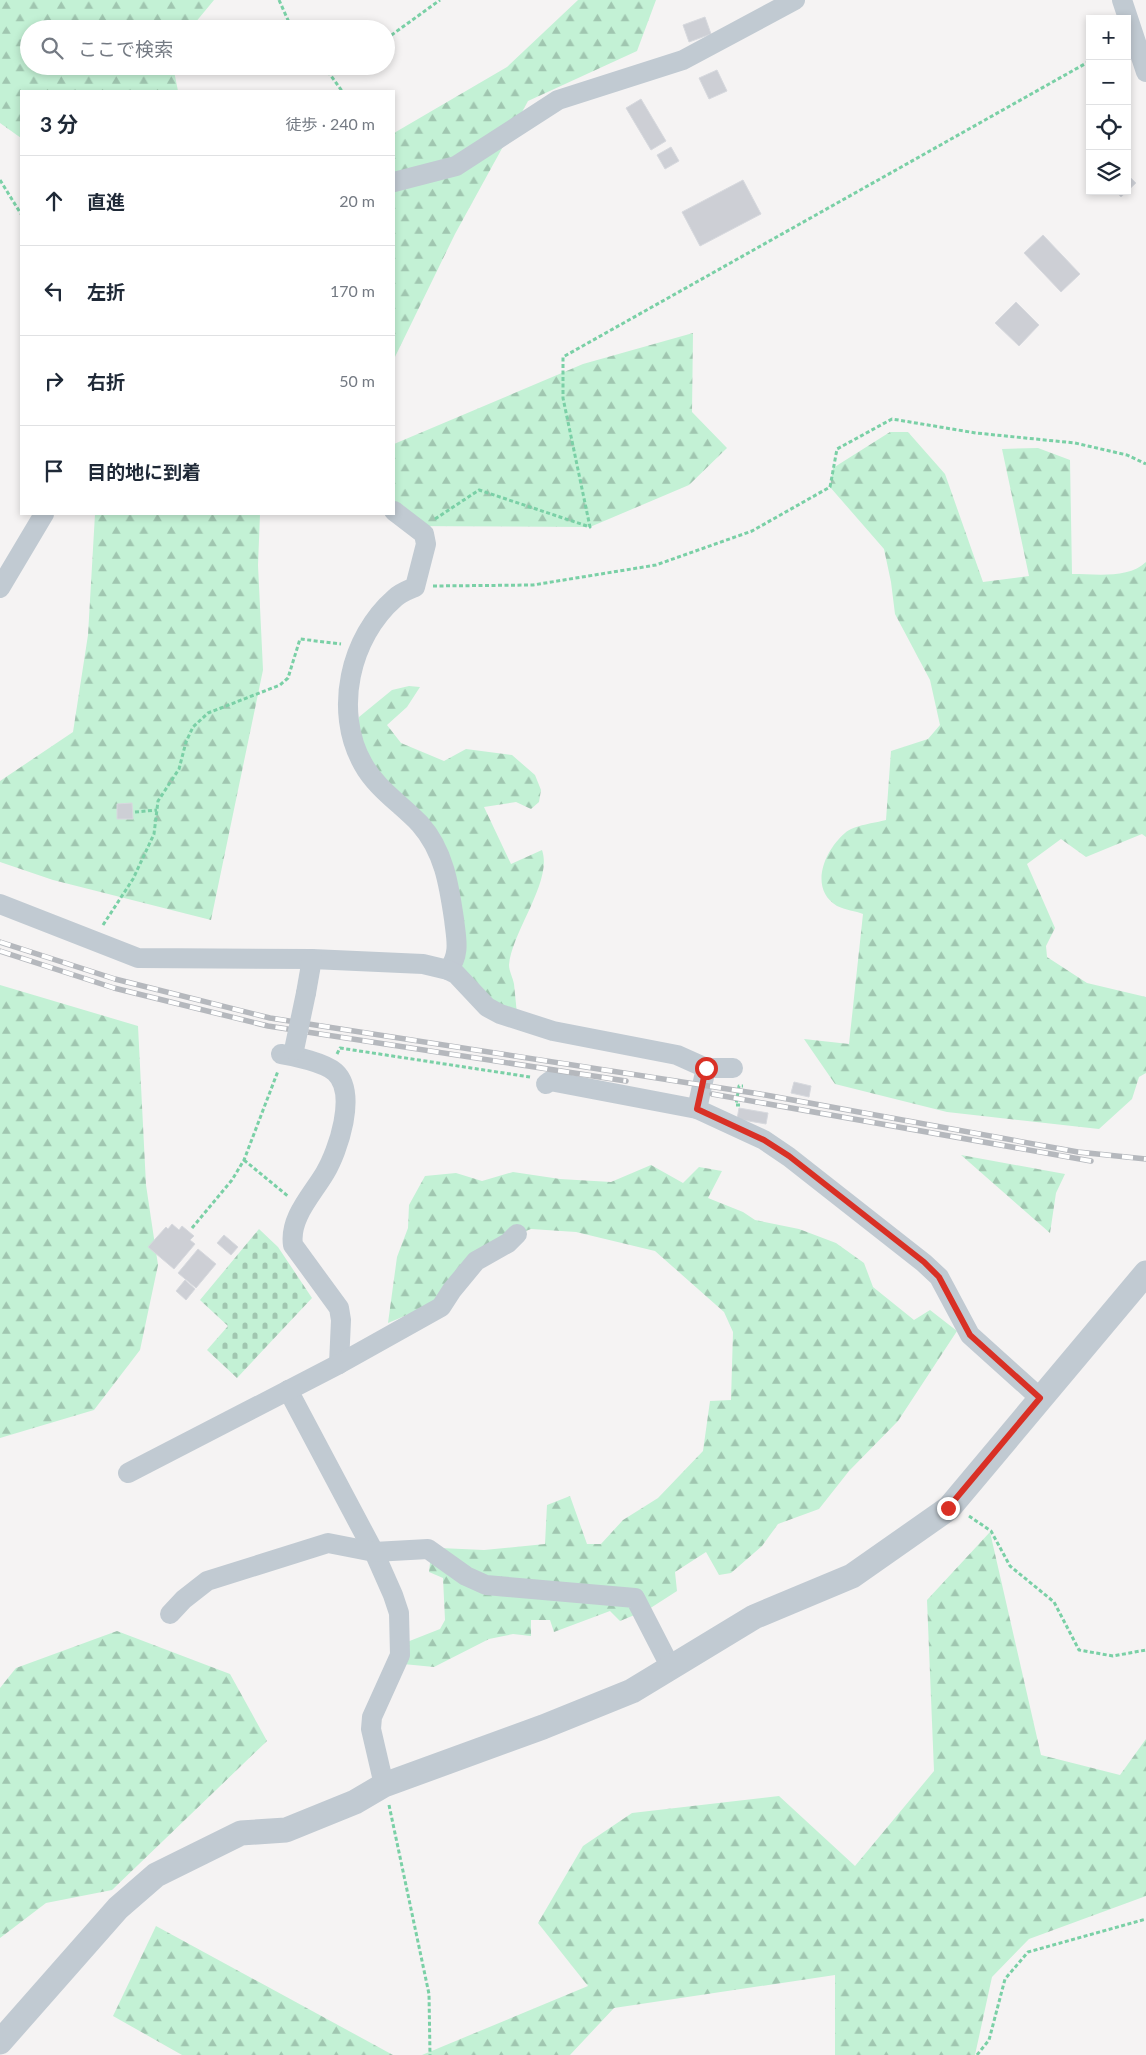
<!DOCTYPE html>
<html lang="ja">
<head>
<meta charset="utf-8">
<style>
  body { margin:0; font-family:Lato,"Noto Sans JP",sans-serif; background:#f2f2f3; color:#1f2937 }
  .controls { position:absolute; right:15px; top:15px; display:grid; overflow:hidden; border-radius:0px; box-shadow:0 2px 8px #0003 }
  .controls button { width:45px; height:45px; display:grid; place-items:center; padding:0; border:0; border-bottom:1px solid #e0e1e3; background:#fff; color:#1f2937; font:25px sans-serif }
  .stop { position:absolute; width:15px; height:15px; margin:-11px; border:4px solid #d93025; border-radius:50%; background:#fff }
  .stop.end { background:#d93025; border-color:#fff; box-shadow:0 1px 5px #0008 }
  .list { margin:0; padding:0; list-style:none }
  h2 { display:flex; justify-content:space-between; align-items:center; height:65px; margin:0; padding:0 20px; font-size:21px }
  h2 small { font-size:16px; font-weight:400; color:#747a83 }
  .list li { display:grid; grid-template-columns:32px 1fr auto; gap:15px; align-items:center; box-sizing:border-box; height:90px; padding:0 20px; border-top:1px solid #e0e1e3 }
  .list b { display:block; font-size:19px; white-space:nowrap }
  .list em { font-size:16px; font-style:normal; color:#747a83 }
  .icon { flex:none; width:28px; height:28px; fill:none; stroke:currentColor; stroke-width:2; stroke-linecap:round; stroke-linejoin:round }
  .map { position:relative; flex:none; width:1146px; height:2055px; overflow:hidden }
  .search { position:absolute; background:#fff; box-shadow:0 2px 8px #0003; left:20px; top:20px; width:375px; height:55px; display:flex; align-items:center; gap:12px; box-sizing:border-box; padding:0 18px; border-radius:28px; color:#747a83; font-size:19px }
  .panel { position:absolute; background:#fff; box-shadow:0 2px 8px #0003; left:20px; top:90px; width:375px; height:425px; border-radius:0px }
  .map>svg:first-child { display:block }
  .forest { fill:url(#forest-firs) }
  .cemetery { fill:url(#cemetery-stones) }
  .building { fill:#cdcfd5; stroke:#d7d9de }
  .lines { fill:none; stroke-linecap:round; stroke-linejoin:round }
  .path { stroke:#7ad0a6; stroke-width:3; stroke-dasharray:4 2.5; stroke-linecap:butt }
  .minor { stroke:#c1cad2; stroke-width:20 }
  .tertiary { stroke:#c1cad2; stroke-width:25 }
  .rail-casing { stroke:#b5b8bd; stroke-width:5.5 }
  .rail { stroke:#fff; stroke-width:4; stroke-dasharray:11; stroke-linecap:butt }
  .minor-bridge { stroke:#c1cad2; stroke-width:20 }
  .route { stroke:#d93025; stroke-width:6 }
</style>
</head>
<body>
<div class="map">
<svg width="1146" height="2055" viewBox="0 0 1146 2055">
  <defs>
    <pattern id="forest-firs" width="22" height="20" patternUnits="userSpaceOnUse" patternTransform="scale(1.25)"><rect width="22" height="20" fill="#c3f1d5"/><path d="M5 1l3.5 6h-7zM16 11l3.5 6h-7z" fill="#a0c6b0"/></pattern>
    <pattern id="cemetery-stones" width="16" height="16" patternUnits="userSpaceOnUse" patternTransform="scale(1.25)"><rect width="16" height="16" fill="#c3f1d5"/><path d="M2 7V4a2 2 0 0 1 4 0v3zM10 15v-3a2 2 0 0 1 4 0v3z" fill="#a0c6b0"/></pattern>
  </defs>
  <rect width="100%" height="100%" fill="#f5f3f3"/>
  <!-- forest -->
  <g class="forest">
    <polygon points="0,0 214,0 190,29 29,29 29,66 173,66 178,91 21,91 21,138 0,123"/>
    <polygon points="578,0 656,0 637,51 528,101 455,234 394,359 394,133 507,67"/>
    <polygon points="693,333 692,412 727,448 689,485 590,527 398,526 394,513 394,444 583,364"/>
    <path d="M890,432h18l37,42 38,108 46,-6 -27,-127 36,-1 32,12 2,114c23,0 57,5 74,-12v275l-4,-3 -56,23 -25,-18 -34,25 28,64 -9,18 1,11 40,26 59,14v76l-7,4 -7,22 -33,30 -152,-17 -112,-28 -31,-45 45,5 14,-130c-7,-3 -18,-4 -26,-8 -29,-18 -12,-56 8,-73 9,-8 30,-10 41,-13l5,-69 37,-12 12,-14 -10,-45 -35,-66 -4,-32 -7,-33 -54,-62 3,-19z"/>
    <polygon points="95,514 260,514 258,565 263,670 211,920 53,880 0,862 0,781 73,732 88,635"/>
    <path d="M409,686l11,1 -13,20 -20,18 14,18 43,18 22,-12 46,6 23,20 6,15 -2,12 -8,7 -15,-7 -32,5 27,57 31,-14c11,31 -30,81 -33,115 0,6 4,13 5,19 1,10 2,20 3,30l-15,-4 -41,-35 -8,-92 -75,-103 -22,-42 3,-21 33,-27z"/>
    <polygon points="0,985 138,1026 146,1185 158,1265 140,1350 94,1410 0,1438"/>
    <polygon points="961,1155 1065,1174 1056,1193 1050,1233"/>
    <polygon points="651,1165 683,1183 699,1167 722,1171 708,1198 743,1212 755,1220 799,1229 836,1243 864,1263 873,1287 914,1320 930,1310 957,1331 898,1421 849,1471 819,1509 778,1524 762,1546 731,1573 719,1575 706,1552 675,1572 677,1591 649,1609 620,1621 610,1611 554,1632 550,1620 531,1620 531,1636 513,1634 489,1639 434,1667 403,1664 407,1642 440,1629 445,1620 443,1578 429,1572 431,1554 440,1548 484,1550 545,1544 547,1505 570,1496 587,1544 601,1544 623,1520 658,1498 703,1451 710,1401 731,1400 733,1332 724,1312 655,1251 576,1232 531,1229 503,1240 438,1302 388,1323 397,1257 408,1228 409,1205 425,1176 456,1173 482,1181 513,1172 560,1179 611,1182"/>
    <polygon points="990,1532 1041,1755 1120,1775 1146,1739 1146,1896 1029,1939 992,1977 975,2055 835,2055 835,1975 614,2008 570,2055 422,2055 588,1986 538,1923 583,1846 632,1813 779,1796 855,1866 934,1771 927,1600"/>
    <polygon points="117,1631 230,1674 267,1741 112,1890 46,1903 0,1938 0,1688 16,1668"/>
    <polygon points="156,1926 393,2055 182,2055 113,2016"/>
  </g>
  <!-- cemetery -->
  <polygon class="cemetery" points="259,1229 278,1247 312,1298 237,1378 207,1350 228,1326 200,1300"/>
  <!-- building -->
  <g class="building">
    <polygon points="705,17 711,34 689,42 683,25"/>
    <polygon points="717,70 727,91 709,99 699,78"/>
    <polygon points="641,99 666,141 651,150 626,108"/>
    <polygon points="671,147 679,161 665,169 657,155"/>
    <polygon points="1127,174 1136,183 1121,197 1115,191 1127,191"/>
    <polygon points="743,180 761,214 700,246 682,212"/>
    <polygon points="1043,235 1080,274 1061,292 1024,253"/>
    <polygon points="1016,302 1039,325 1019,346 995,323"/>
    <polygon points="132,803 133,819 117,819 117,804"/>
    <polygon points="794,1082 811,1086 809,1097 791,1093"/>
    <polygon points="739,1108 768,1113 766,1124 737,1119"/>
    <polygon points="172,1224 179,1230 182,1226 194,1236 190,1240 195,1244 174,1269 148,1247 166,1227 168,1229"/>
    <polygon points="224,1235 238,1247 231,1255 217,1243"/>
    <polygon points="198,1249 216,1264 196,1288 178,1273"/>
    <polygon points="185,1280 195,1289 186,1300 176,1291"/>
  </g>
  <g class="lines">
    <!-- path -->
    <g class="path">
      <polyline points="279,0 292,29"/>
      <polyline points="386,39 440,0"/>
      <polyline points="324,66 342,91"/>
      <polyline points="0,180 21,214"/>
      <polyline points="435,519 479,490 590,527 563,398 563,357 1090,61"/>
      <polyline points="433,586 533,585 656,565 752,531 830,487 837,449 892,419 976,433 1075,443 1127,455 1146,464"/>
      <polyline points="135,812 157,810"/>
      <polyline points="103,925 133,879 154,834 158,801 179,769 186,742 193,727 208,713 280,685 288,678 300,639 341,644"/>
      <polyline points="337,1054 340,1048 530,1077"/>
      <polyline points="740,1105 736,1105 739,1086 743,1086"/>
      <polyline points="244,1160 289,1197"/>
      <polyline points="192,1228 232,1180 244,1160 278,1071"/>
      <polyline points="969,1516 991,1531 1010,1566 1054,1602 1079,1650 1113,1656 1146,1650"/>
      <polyline points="389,1805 429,1994 430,2055"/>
      <polyline points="977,2055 989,2040 1005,1979 1028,1952 1146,1919"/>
    </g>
    <!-- minor -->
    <g class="minor">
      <polyline points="1122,0 1146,72"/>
      <polyline points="394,182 456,166 558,100 683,60 795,0"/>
      <path d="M394,511l30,23 2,10 -11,43c-7,3 -15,6 -20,11 -45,39 -62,113 -32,166 13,24 38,40 57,60 24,27 29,61 34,95 2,19 7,35 -6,51"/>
      <polyline points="0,588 44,514"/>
      <polyline points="0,904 138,958 312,959 423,964 448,970 456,974 487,1007 500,1014 553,1031 677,1055 706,1068 733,1068"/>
      <polyline points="306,993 312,959"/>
      <path d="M281,1054c14,2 44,9 54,18 23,21 3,79 -10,101 -13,22 -36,45 -32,72l46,63 2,12 -2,44"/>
      <polyline points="706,1068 697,1109 764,1140 789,1157 924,1263 939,1277 970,1335 1040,1398"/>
      <polyline points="546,1084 550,1081 697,1109"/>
      <polyline points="288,1390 374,1552 393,1595 399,1613 400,1655 372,1717 371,1729 384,1785"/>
      <polyline points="128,1473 339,1364 441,1307 452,1290 476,1261 508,1243 517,1234"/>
      <polyline points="170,1614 184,1599 207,1581 328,1543 374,1552 428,1549 466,1576 486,1585 635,1598 671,1668"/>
    </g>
    <!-- tertiary -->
    <polyline class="tertiary" points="0,2042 118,1908 156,1875 241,1833 286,1830 355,1802 384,1785 543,1727 632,1691 754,1617 852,1576 949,1508 1146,1273"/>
    <!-- rail casing -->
    <g class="rail-casing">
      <g id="rail">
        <polyline points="0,942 115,979 270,1018 760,1094 1078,1152 1146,1159"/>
        <polyline points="0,951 114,988 268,1026 626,1081"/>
        <polyline points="712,1094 1091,1161"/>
      </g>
    </g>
    <!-- rail -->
    <use href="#rail" class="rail"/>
    <!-- minor-bridge -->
    <polyline class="minor-bridge" points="294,1050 306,993"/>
  </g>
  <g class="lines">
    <!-- route -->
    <polyline class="route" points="706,1068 697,1109 764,1140 789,1156 924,1262 939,1277 970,1335 1040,1398 948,1508"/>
  </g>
</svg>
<div class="controls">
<button>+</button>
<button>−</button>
<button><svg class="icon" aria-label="locate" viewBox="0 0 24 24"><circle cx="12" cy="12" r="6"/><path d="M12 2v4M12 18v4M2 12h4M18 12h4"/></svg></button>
<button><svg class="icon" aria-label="layers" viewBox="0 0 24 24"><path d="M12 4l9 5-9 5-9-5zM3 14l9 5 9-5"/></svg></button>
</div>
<div class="stop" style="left:706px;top:1068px"></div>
<div class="stop end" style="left:948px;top:1508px"></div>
<div class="search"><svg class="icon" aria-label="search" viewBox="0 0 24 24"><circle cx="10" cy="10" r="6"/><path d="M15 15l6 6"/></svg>ここで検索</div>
<section class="panel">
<h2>3 分<small>徒歩 · 240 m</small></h2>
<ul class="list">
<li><svg class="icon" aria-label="ahead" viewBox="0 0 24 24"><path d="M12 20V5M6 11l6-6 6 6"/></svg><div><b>直進</b></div><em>20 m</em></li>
<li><svg class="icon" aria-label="left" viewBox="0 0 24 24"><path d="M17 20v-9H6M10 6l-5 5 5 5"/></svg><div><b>左折</b></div><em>170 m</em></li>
<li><svg class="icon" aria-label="right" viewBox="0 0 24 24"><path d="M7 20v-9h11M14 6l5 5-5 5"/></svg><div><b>右折</b></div><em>50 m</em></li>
<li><svg class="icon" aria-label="arrive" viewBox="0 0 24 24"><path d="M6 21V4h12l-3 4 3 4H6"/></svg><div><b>目的地に到着</b></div></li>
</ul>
</section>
</div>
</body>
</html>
